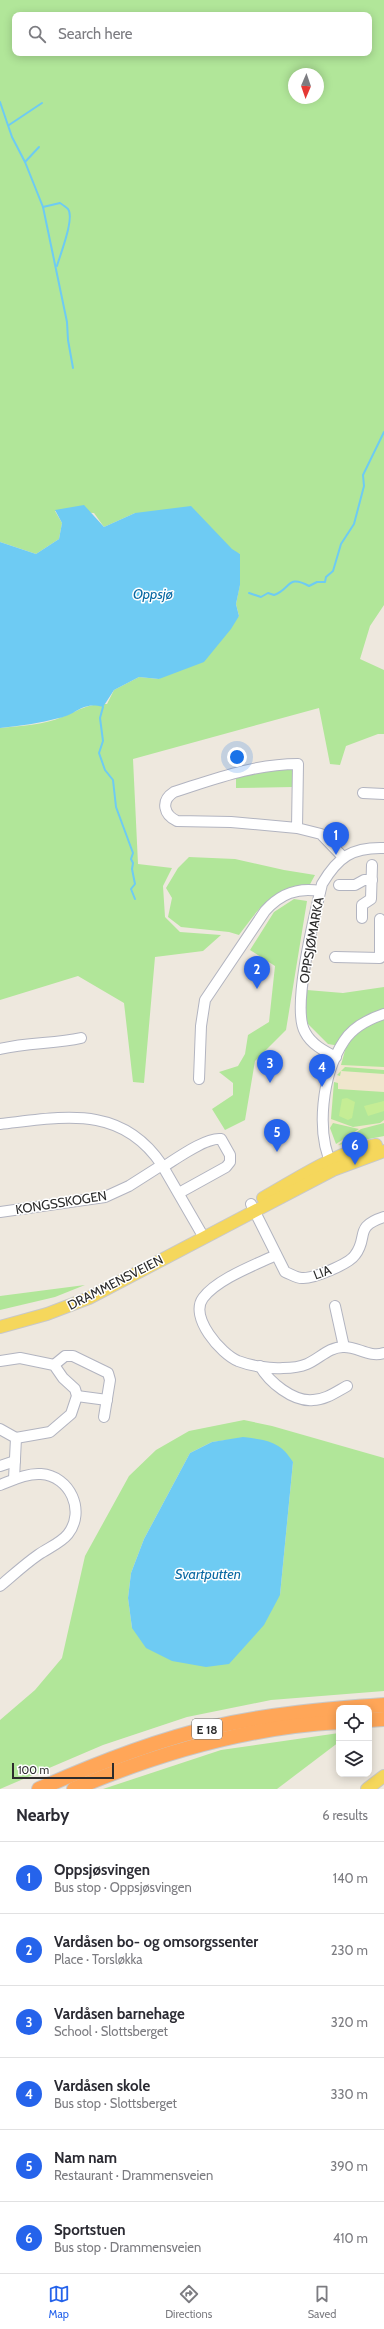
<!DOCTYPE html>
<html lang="en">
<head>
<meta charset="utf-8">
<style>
  body { margin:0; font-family:Cabin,sans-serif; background:#f7f7f7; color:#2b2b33 }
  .controls { position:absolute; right:12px; bottom:12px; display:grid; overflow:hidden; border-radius:8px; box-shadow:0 2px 10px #0003 }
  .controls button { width:36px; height:36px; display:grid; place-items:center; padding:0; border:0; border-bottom:1px solid #e1e1e2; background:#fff; color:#2b2b33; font:20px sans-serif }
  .compass { position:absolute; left:288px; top:68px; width:36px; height:36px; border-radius:50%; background:#fff; box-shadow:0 2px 10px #0003; rotate:182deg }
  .scale { position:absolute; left:12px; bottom:10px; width:102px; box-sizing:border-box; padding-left:4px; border:2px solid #2c2c2c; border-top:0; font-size:11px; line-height:14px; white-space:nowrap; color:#2c2c2c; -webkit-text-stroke:3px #fff; paint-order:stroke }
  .you { position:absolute; left:237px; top:757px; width:14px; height:14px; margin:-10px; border:3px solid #fff; border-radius:50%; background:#1a73e8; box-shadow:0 0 0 6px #1a73e833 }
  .badge { display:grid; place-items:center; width:26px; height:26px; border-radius:50%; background:#2563eb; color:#fff; font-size:13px; font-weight:700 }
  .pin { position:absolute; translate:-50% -33px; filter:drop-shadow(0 1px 2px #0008) }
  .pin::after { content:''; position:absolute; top:21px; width:14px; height:12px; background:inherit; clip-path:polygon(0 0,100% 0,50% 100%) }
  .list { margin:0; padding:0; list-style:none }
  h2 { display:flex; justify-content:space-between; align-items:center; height:52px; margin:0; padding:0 16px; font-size:17px }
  h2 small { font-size:13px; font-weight:400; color:#7c7c81 }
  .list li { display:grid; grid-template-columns:26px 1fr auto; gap:12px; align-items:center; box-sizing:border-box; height:72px; padding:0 16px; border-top:1px solid #e1e1e2 }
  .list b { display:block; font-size:15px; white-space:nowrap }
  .list p { margin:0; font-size:13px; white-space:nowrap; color:#7c7c81 }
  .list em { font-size:13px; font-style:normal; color:#7c7c81 }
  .icon { flex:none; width:22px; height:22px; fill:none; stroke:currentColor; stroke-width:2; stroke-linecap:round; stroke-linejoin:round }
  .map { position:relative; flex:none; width:384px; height:1789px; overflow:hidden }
  .search { position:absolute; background:#fff; box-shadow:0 2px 10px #0003; left:12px; right:12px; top:12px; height:44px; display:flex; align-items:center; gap:10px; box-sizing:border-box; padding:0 14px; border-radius:8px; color:#7c7c81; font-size:15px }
  .sheet { height:484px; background:#fff }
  nav { display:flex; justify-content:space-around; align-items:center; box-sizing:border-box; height:56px; border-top:1px solid #e1e1e2; background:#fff; font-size:11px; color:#7c7c81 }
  nav a { display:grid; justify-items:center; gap:2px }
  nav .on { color:#2563eb }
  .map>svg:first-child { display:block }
  .education { fill:#f0e6cd }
  .green { fill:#b1e699; fill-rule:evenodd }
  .pitch { fill:#c5ed95 }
  .water { fill:#6ecbf3 }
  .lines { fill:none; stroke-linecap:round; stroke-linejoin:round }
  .stream { stroke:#6ecbf3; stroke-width:2 }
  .minor-casing { stroke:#b2b4c0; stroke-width:12 }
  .major-casing { stroke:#c8c8c8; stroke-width:14 }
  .highway-casing { stroke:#c8c8c8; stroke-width:16 }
  .minor { stroke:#fff; stroke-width:10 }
  .major { stroke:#f5d75c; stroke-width:12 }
  .highway { stroke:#ffa658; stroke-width:14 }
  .labels { text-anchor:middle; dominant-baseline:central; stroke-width:3; stroke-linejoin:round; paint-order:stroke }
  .shield { fill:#fff; stroke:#6b6b6b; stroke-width:1 }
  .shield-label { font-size:12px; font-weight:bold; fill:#2c2c2c }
  .street-label { font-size:13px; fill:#2c2c2c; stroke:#fff }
  .water-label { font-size:14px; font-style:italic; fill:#0969a3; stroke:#fff }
</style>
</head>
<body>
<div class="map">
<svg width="384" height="1789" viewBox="0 0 384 1789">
  <rect width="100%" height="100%" fill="#eee8de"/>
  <!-- education -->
  <polygon class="education" points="384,1028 384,1136 338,1146 330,1128 333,1089 346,1047"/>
  <!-- green -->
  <g class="green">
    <path d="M0,0h384v605l-14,21 -10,33 24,11v64h-6l-32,12 -6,19 -10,-1 -11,-56 -186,51 5,105 34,4 -9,18 2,31 15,15 41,3 -18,16 -48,6 -11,126 -11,-1 -9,-79 -46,-27 -78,24v-272c20,-2 44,-3 62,-11 18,-7 24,-13 45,-13l7,-14 25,-13 20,2 80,-63 -3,-12 4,-20v-30l-105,-41 -31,14 -10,-14 -39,-2 7,12 -3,16 -23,15 -36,-12zM15,15h354v38h-354zM294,74h24v24h-24z"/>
    <polygon points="294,768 293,787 236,788 236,775"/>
    <path d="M189,857l46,2 49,11 31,5 -7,13c-44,9 -43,13 -69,47l-10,-3 -48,-5 -13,-10 4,-19 -6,-10 12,-20z"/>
    <polygon points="294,899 307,901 286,1030 255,1061 245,1120 225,1130 212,1109 233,1095 233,1083 219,1072 238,1066 245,1054 248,1035 269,1022 275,966 250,950 274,912"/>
    <polygon points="384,987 384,1067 341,1065 346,1047 328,1044 307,1023 305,1004 307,990 343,993"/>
    <polygon points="345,1067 384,1070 384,1074 341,1071 340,1076 337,1075"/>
    <polygon points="334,1082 338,1083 338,1089 384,1092 384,1120 380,1123 353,1127 331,1119"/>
    <polygon points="333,1123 359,1129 336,1144 330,1128"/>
    <polygon points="384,1123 384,1136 338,1145 361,1129"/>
    <polygon points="85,1285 55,1297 0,1310 0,1296"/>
    <path d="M244,1420l28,6 112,32v233l-113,9 -84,17 -84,28 -103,44v-69l35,-30 27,-32 23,-102 44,-80 27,-26 33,-19zM227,1440l66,22 -13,133 -148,33 -4,-30 3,-25 13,-34 46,-86 22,-11z"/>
    <polygon points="339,1733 339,1742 277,1789 103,1789 221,1750"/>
  </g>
  <!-- pitch -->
  <g class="pitch">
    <polygon points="347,1098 355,1102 352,1118 348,1120 339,1116 342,1099"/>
    <polygon points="384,1101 384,1111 368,1116 364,1106"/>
  </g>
  <!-- water -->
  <g class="water">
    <path d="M84,505l20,22 31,-14 56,-7 41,43 8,5v31l-4,19 3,12 -8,13 -27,33 -45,17 -20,-2 -25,13 -11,17c-21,-6 -25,7 -44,11 -19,5 -39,8 -59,10v-186l36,12 23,-15 3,-16 -7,-13z"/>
    <path d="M243,1437c24,3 37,4 50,25l-13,133 -16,30 -35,39 -23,3 -34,-6 -26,-13 -14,-20 -4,-30 3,-25 13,-34 46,-86 22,-11z"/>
  </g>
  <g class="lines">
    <!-- stream -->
    <g class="stream">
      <polyline points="0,102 12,137 25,162 43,207 67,322 68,340 73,368"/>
      <polyline points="9,125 42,103"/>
      <polyline points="25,162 39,147"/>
      <path d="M43,207l17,-4c3,2 6,4 8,6 7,9 -8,46 -11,57"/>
      <path d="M249,593l12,4 7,-4 6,2c17,-6 13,-21 35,-9l8,-4h8l1,-5 7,-6 8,-27 13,-20 10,-38 -1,-11 21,-43"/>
      <polyline points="103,707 100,718 103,741 99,753 105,770 113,780 116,807 133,853 131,859 133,863 132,869 135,884 131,889 135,899"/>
    </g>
    <!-- minor casing -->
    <g class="minor-casing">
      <g id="minor">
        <polyline points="363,793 384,794"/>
        <path d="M297,828l-66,-6 -54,-1c-13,-6 -17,-20 -3,-29 41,-13 80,-28 124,-28l-1,64 24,6 22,23"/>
        <polyline points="339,885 355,885 364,880 372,880"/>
        <polyline points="362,918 362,905 371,899 372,865"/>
        <polyline points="335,957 380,958 380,919"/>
        <path d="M0,1049c27,-7 55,-5 81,-11"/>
        <path d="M336,1057c-12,-6 -25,-13 -31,-25 -14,-24 10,-118 17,-148 16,-27 30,-37 62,-36"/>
        <path d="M199,1079l2,-53 4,-26 60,-89c15,-17 32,-24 55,-20"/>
        <path d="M0,1124c64,-7 121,-20 162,41"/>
        <path d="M163,1167c13,-8 43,-30 58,-28l9,16v7l-4,5 -47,26"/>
        <path d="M333,1168c-18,-35 -11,-94 11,-127 9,-14 25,-22 40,-27"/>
        <path d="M251,1204l34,68c6,2 11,6 17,6 11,1 47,-14 53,-23 14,-18 -2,-28 29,-38"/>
        <polyline points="0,1212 105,1197 129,1186 162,1165 203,1236"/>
        <path d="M276,1255c-21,10 -59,24 -73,43 -14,19 18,56 35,63 13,5 32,8 45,7 8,0 17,-1 24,-4 12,-5 22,-17 36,-17 14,-1 26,11 41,6"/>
        <polyline points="335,1306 344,1347"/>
        <polyline points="0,1361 20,1358 54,1365 63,1378 75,1389 77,1396 71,1414 50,1432 16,1438"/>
        <polyline points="54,1365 65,1356 73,1356 108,1373 110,1380 104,1417"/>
        <path d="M260,1366c9,16 33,36 53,34 12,0 23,-8 34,-14"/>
        <polyline points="77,1396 107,1400"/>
        <polyline points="0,1429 16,1438 14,1479"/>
        <polyline points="0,1466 15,1461"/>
        <path d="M0,1485c13,-5 27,-12 41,-11 29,2 45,37 27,60 -7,9 -20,14 -30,21 -13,9 -26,21 -38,31"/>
      </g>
    </g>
    <!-- major casing -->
    <g class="major-casing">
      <g id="major">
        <path d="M263,1198c36,-20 73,-46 113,-53"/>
        <polyline points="0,1327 47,1314 89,1298 333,1170 384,1151"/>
        <polyline points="367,1789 384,1776"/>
      </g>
    </g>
    <!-- highway casing -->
    <g class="highway-casing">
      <g id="highway">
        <polyline points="369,1720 384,1719"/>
        <path d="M39,1789c56,-25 114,-48 174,-62 56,-13 114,-18 171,-22"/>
        <path d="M74,1789c84,-36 174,-62 265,-67"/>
      </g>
    </g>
    <!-- minor -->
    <use href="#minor" class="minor"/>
    <!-- major -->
    <use href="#major" class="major"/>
    <!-- highway -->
    <use href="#highway" class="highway"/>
  </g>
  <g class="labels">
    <!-- shield labels -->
    <rect class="shield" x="192" y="1719" width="30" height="20" rx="3"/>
    <g class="shield-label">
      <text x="207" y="1729">E 18</text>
    </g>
    <!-- street labels -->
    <g class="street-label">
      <text transform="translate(311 940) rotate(-80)">OPPSJØMARKA</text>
      <text transform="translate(61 1202) rotate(-9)">KONGSSKOGEN</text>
      <text transform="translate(322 1272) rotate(-21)">LIA</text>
      <text transform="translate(115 1282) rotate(-27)">DRAMMENSVEIEN</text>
    </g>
    <!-- water labels -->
    <g class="water-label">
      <text x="153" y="594">Oppsjø</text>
      <text x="208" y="1574">Svartputten</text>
    </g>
  </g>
</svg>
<div class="controls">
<button><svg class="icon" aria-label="locate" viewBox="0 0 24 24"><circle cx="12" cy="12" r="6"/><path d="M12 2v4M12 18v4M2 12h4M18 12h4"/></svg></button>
<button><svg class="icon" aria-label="layers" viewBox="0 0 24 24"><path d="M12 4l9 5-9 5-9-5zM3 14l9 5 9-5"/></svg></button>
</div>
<svg class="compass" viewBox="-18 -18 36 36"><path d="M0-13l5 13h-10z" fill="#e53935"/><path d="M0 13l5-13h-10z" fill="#7c7c81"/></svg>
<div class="scale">100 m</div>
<div class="you"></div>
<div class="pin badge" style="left:336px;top:855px">1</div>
<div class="pin badge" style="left:257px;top:989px">2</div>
<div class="pin badge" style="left:270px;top:1083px">3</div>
<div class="pin badge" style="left:322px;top:1087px">4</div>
<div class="pin badge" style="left:277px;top:1152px">5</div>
<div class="pin badge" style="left:355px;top:1165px">6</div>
<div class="search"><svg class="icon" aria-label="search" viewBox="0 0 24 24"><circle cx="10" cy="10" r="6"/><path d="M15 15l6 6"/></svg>Search here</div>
</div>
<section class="sheet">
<h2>Nearby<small>6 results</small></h2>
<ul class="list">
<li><span class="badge">1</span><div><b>Oppsjøsvingen</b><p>Bus stop · Oppsjøsvingen</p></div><em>140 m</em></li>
<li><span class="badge">2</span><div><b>Vardåsen bo- og omsorgssenter</b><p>Place · Torsløkka</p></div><em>230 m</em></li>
<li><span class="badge">3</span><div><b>Vardåsen barnehage</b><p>School · Slottsberget</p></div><em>320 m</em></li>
<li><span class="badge">4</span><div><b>Vardåsen skole</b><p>Bus stop · Slottsberget</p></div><em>330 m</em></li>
<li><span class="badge">5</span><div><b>Nam nam</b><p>Restaurant · Drammensveien</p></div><em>390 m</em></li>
<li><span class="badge">6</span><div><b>Sportstuen</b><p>Bus stop · Drammensveien</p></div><em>410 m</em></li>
</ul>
</section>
<nav>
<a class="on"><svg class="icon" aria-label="map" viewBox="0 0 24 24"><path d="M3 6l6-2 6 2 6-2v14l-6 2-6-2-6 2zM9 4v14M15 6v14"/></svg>Map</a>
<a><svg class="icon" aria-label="directions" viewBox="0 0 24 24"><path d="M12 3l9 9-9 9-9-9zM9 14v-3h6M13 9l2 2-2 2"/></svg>Directions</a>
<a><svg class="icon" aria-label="saved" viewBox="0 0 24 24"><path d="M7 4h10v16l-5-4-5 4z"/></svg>Saved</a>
</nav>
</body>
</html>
